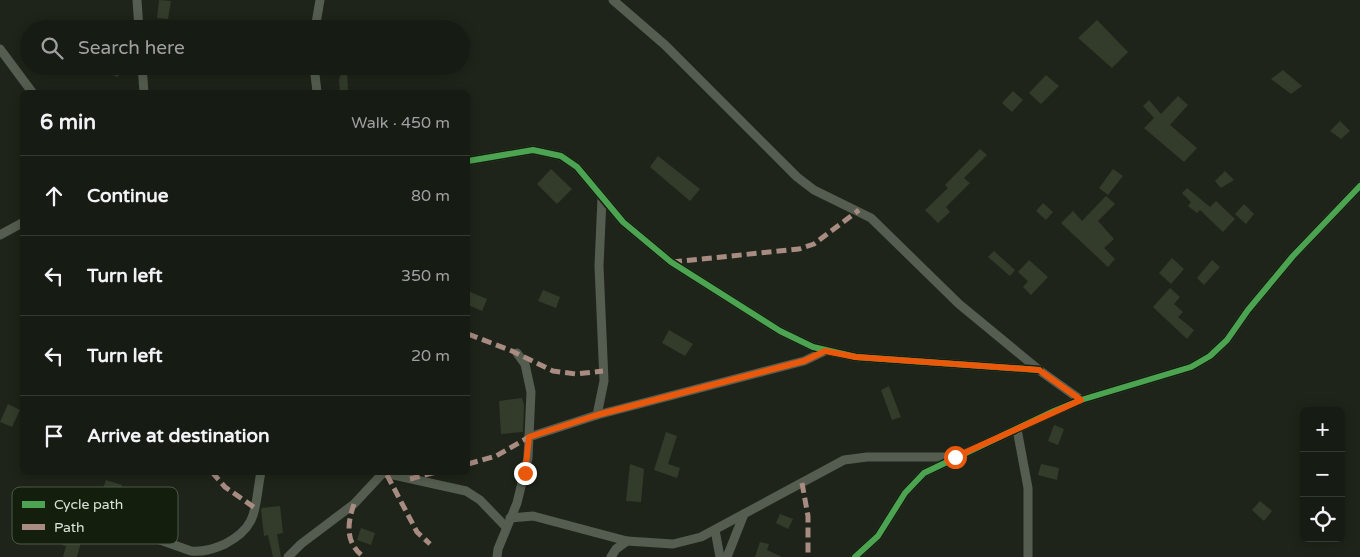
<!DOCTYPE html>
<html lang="en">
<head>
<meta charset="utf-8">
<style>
  body { margin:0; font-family:"Varela Round",sans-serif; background:#1f241d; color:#f1f3f6 }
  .controls { position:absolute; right:15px; bottom:15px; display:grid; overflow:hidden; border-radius:8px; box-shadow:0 2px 12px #0003 }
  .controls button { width:45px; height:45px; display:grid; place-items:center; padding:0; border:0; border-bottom:1px solid #353934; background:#161b14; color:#f1f3f6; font:25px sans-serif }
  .stop { position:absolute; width:15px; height:15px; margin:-11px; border:4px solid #ea580c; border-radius:50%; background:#fff }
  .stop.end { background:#ea580c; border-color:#fff; box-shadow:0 1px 5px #0008 }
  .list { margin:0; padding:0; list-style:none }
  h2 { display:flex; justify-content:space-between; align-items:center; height:65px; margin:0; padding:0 20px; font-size:21px }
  h2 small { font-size:16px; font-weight:400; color:#9ea1a0 }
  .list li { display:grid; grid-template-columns:32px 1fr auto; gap:15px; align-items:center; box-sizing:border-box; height:80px; padding:0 20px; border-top:1px solid #353934 }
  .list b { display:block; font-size:19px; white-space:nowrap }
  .list em { font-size:16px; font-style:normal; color:#9ea1a0 }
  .icon { flex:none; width:28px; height:28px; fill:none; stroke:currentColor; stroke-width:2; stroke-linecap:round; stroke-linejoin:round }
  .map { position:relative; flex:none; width:1360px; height:557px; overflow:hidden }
  .search { position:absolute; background:#161b14; box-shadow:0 2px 12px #0003; left:20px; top:20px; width:450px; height:55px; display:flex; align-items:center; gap:12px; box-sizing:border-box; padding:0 18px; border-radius:28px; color:#9ea1a0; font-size:19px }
  .panel { position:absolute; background:#161b14; box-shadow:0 2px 12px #0003; left:20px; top:90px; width:450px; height:385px; border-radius:8px }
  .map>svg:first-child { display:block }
  .building { fill:#333c2b }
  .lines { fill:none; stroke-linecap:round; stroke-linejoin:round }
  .minor { stroke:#545d4f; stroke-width:9 }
  .quiet { stroke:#a88b81; stroke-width:5; stroke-dasharray:10 5; stroke-linecap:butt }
  .cycleway-casing { stroke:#131e0d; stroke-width:9 }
  .cycleway { stroke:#4ca352; stroke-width:6 }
  .route { stroke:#ea580c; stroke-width:6 }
  .key { fill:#131e0d; stroke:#4f594a; stroke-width:1 }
  .key-label { font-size:14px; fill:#dbe3d7 }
</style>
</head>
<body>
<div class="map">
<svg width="1360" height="557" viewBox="0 0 1360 557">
  <rect width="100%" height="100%" fill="#1e241a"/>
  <!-- building -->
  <g class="building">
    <polygon points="159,0 171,1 168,19 157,18"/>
    <polygon points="1097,20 1128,52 1112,68 1078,38"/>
    <polygon points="91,66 122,66 118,77 91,68"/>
    <polygon points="343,66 347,66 348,92 340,92 339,80"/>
    <polygon points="1283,70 1302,86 1291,94 1271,79"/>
    <polygon points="1046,75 1059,86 1041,104 1029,93"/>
    <polygon points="1013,91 1023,100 1012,112 1002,103"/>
    <polygon points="1178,96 1188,105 1170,125 1197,148 1184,162 1144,128 1154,118 1143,106 1149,100 1161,114"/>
    <polygon points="1340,121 1350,131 1341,139 1330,131"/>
    <polygon points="980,149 987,155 964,178 970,183 946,207 950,212 938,223 925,210 948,188 945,185"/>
    <polygon points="658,156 700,189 690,201 650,167"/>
    <polygon points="551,169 572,189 557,204 537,184"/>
    <polygon points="1113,169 1123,176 1108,195 1099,188"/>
    <polygon points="1225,171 1234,180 1221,188 1215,181"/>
    <polygon points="1187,188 1210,207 1216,201 1235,219 1223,232 1200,210 1197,213 1188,206 1191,202 1182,193"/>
    <polygon points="1106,196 1115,204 1098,221 1114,239 1104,248 1115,259 1108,267 1061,223 1073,211 1082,221"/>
    <polygon points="1043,203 1053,212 1046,220 1036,211"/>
    <polygon points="1244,204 1254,214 1246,224 1235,214"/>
    <polygon points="994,251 1015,270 1010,276 988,257"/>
    <polygon points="1172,258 1184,269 1171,284 1159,273"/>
    <polygon points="1029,260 1048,277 1031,295 1023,287 1028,281 1018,272"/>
    <polygon points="1212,260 1220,267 1204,285 1197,278"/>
    <polygon points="1170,288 1180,297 1174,304 1183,312 1178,317 1194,330 1187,339 1153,307"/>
    <polygon points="543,290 560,297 556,308 538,301"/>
    <polygon points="468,291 487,299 482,311 468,305"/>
    <polygon points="669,330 693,344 685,356 662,343"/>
    <polygon points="889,386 901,417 892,420 881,390"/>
    <polygon points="522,398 524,405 523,432 501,434 499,401"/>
    <polygon points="8,404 20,410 12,427 0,422"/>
    <polygon points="1054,425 1064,429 1058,445 1048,441"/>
    <polygon points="666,432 677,436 668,464 680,468 677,478 654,470"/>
    <polygon points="630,464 644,469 641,502 626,501"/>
    <polygon points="1041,464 1059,468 1057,480 1038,475"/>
    <polygon points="106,480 122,485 114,508 98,503"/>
    <polygon points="1260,501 1272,511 1264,521 1252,510"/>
    <polygon points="280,506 283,533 277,534 281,557 273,557 268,535 264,536 261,510 262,508"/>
    <polygon points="780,514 793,519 788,529 776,523"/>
    <polygon points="61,519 85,526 77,557 63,557 66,546 62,545 67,529 59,527"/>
    <polygon points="361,528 375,533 371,545 357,540"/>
    <polygon points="760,542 769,544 767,550 782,557 755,557"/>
  </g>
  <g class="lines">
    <!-- minor -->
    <g class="minor">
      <polyline points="137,0 139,29"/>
      <polyline points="613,0 665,45 797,177 814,190 871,218 959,304 1039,370 1081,400"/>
      <polyline points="315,29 320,0"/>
      <polyline points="0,49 32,92"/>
      <polyline points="142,66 144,92"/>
      <polyline points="314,66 317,92"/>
      <polyline points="468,161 533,150 561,156 577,167 623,222 671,262 780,331 813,347 856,357 1039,370"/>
      <polyline points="0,235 22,223"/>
      <polyline points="597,415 604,381 599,266 602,198"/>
      <polyline points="1017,429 1028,488 1028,557"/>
      <polyline points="529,437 597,415 804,361 825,351"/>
      <polyline points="380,472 466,491 480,500 506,527"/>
      <path d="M25,501l48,8 118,42c13,1 22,-2 34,-7 35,-18 29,-38 36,-72"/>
      <polyline points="510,518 533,516 627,541 673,544 701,537 844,460 867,457 952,457"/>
      <polyline points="715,530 720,557"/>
      <polyline points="288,557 301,544 354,504 382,474"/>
      <polyline points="497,557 498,549 517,503 528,458 531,392 525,364 517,353"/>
      <polyline points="611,557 616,549 627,541"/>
      <polyline points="727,557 744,514"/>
      <polyline points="855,557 878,536 905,493 924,473 1054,411 1081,400 1191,367 1210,356 1227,340 1248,310 1293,256 1360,186"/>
    </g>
    <!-- quiet -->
    <g class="quiet">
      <polyline points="672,262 799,249 814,244 859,210"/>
      <polyline points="468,334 512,351 553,371 576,374 603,371"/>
      <polyline points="468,464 496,456 529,437"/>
      <polyline points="212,472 225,487 255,508"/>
      <polyline points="387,475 417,532 430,544"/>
      <polyline points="410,479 436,472"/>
      <polyline points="802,483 808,516 808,557"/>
      <path d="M354,504c-7,20 -9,39 10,53"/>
    </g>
    <!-- cycleway casing -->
    <g class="cycleway-casing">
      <g id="cycleway">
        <polyline points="468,161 533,150 561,156 577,167 623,222 671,262 780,331 813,347 856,357 1039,370"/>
        <polyline points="855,557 878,536 905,493 924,473 1054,411 1081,400 1191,367 1210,356 1227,340 1248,310 1293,256 1360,186"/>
      </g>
    </g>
    <!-- cycleway -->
    <use href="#cycleway" class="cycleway"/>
  </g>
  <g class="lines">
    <!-- route -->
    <polyline class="route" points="525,473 529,437 597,415 804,361 825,351 856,357 1039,370 1081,400 955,457"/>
  </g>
  <!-- legend -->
  <rect x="12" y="487" width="166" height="57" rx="8" class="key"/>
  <rect x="22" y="501" width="23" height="7" fill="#4ca352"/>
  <rect x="22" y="524" width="23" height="6" fill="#a88b81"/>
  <g class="key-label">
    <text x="54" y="509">Cycle path</text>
    <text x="54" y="532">Path</text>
  </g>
</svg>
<div class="controls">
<button>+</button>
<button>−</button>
<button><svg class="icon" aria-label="locate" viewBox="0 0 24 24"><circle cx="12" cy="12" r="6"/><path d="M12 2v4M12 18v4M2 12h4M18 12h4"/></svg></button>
</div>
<div class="stop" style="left:955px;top:457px"></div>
<div class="stop end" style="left:525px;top:473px"></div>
<div class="search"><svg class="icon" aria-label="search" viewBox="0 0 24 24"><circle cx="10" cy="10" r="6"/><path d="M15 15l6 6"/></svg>Search here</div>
<section class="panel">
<h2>6 min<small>Walk · 450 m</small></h2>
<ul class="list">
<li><svg class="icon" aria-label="ahead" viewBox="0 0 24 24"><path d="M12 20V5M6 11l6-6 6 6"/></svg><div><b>Continue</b></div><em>80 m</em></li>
<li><svg class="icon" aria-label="left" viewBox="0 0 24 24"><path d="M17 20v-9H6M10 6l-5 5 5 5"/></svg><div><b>Turn left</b></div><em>350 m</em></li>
<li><svg class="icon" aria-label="left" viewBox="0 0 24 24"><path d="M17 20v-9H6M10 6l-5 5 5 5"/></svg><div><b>Turn left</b></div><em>20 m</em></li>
<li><svg class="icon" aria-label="arrive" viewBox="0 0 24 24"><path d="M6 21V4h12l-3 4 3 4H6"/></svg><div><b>Arrive at destination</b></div></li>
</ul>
</section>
</div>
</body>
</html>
